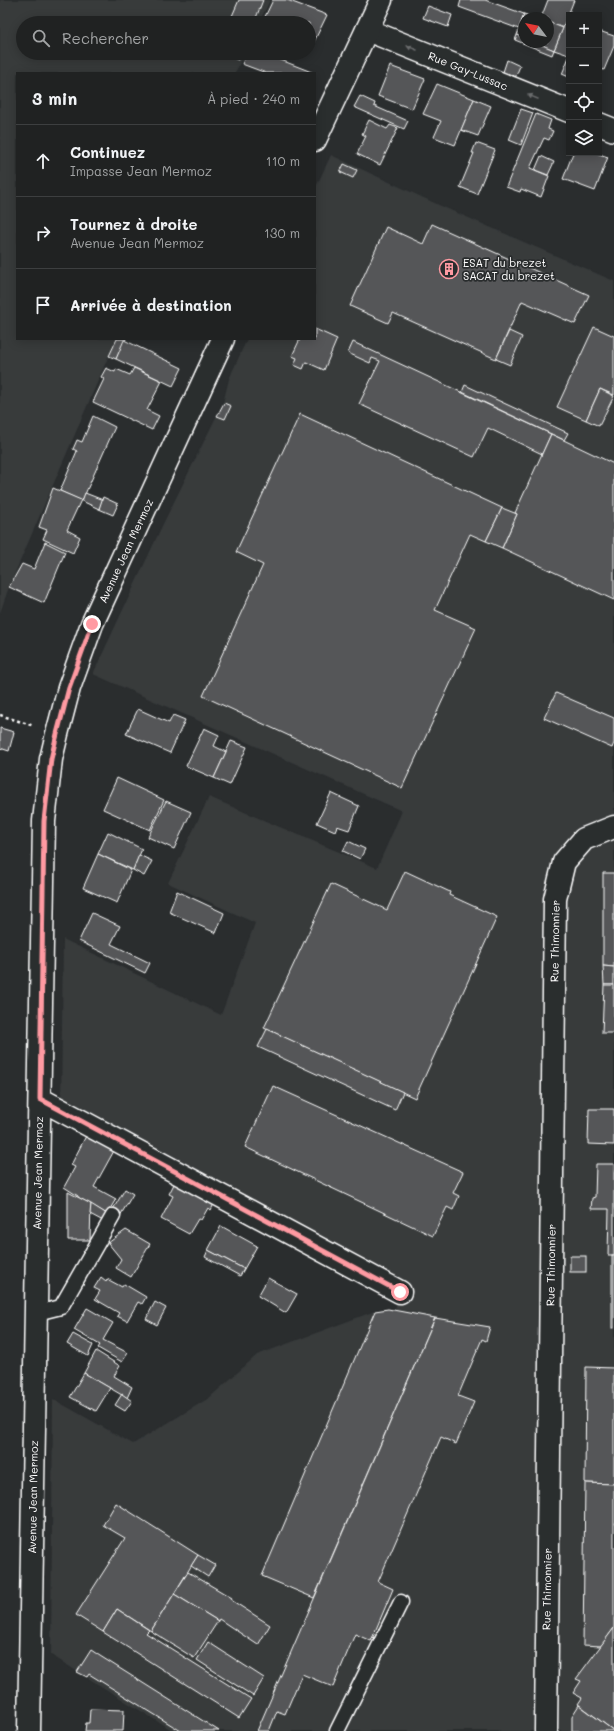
<!DOCTYPE html>
<html lang="fr">
<meta charset="utf-8">
<style>
body{margin:0;font-family:Mali,sans-serif;background:#2d2f2f;color:#f1f3f6}
.controls{position:absolute;right:12px;top:12px;display:grid;overflow:hidden;border-radius:0px;box-shadow:0 2px 10px #0003}
.controls button{width:36px;height:36px;display:grid;place-items:center;padding:0;border:0;border-bottom:1px solid #3d3f40;background:#202222;color:#f1f3f6;font:20px sans-serif}
.compass{position:absolute;left:518px;top:12px;width:36px;height:36px;border-radius:50%;background:#202222;box-shadow:0 2px 10px #0003;rotate:302deg}
.stop{position:absolute;width:12px;height:12px;margin:-9px;border:3px solid #ff9aa2;border-radius:50%;background:#fff}
.stop.end{background:#ff9aa2;border-color:#fff;box-shadow:0 1px 4px #0008}
.list{margin:0;padding:0;list-style:none}
h2{display:flex;justify-content:space-between;align-items:center;height:52px;margin:0;padding:0 16px;font-size:17px}
h2 small{font-size:13px;font-weight:400;color:#a2a4a5}
.list li{display:grid;grid-template-columns:26px 1fr auto;gap:12px;align-items:center;box-sizing:border-box;height:72px;padding:0 16px;border-top:1px solid #3d3f40}
.list b{display:block;font-size:15px;white-space:nowrap}
.list p{margin:0;font-size:13px;white-space:nowrap;color:#a2a4a5}
.list em{font-size:13px;font-style:normal;color:#a2a4a5}
.icon{flex:none;width:22px;height:22px;fill:none;stroke:currentColor;stroke-width:2;stroke-linecap:round;stroke-linejoin:round}
.map{position:relative;flex:none;width:614px;height:1731px;overflow:hidden}
.search{position:absolute;background:#202222;box-shadow:0 2px 10px #0003;left:16px;top:16px;width:300px;height:44px;display:flex;align-items:center;gap:10px;box-sizing:border-box;padding:0 14px;border-radius:22px;color:#a2a4a5;font-size:15px}
.panel{position:absolute;background:#202222;box-shadow:0 2px 10px #0003;left:16px;top:72px;width:300px;height:268px;border-radius:0px}
.map>svg:first-child{display:block}
</style>
<div class="map">
<svg width="614" height="1731" viewBox="0 0 614 1731">
<rect width="100%" height="100%" fill="#2a2d2e"/>
<filter id="ink" filterUnits="userSpaceOnUse"><feTurbulence type="fractalNoise" baseFrequency=".025" numOctaves="2"/><feDisplacementMap in="SourceGraphic" scale="8" xChannelSelector="R" yChannelSelector="G"/><feConvolveMatrix kernelMatrix="1 2 1 2 8 2 1 2 1" color-interpolation-filters="sRGB"/></filter>
<g filter="url(#ink)">
<g fill="#373a3b">
<polygon points="0,0 270,0 259,23 23,23 23,53 245,53 235,73 17,73 17,339 116,339 9,587 0,613"/>
<polygon points="331,155 441,206 614,281 614,1731 173,1731 51,1655 53,1399 133,1444 209,1398 257,1355 375,1311 395,1309 400,1293 61,1110 63,939 221,1015 255,923 168,883 209,797 377,868 402,811 93,674 162,526 223,403 229,379 247,339 315,339 315,189"/>
</g>
<g fill="#555758" stroke="#fff">
<polygon points="239,0 263,0 254,23 229,23"/>
<polygon points="273,0 287,0 327,15 309,52 309,23 262,23"/>
<polygon points="461,0 485,0 524,14 519,29 459,7"/>
<polygon points="548,0 574,0 563,28 548,22 548,18 541,18"/>
<polygon points="428,6 452,15 448,27 423,18"/>
<polygon points="524,14 535,18 524,18 524,38 517,35"/>
<polygon points="567,18 569,19 569,55 554,50"/>
<polygon points="548,22 563,28 554,50 535,42 548,42"/>
<polygon points="599,31 614,36 614,46 604,70 599,68"/>
<polygon points="517,35 524,38 524,42 535,42 554,50 552,55 515,40"/>
<polygon points="221,53 241,53 238,60"/>
<polygon points="247,53 263,53 314,73 266,73 242,64"/>
<polygon points="569,57 569,77 562,74"/>
<polygon points="507,60 520,66 513,83 501,78"/>
<polygon points="390,66 425,79 412,109 378,96"/>
<polygon points="437,84 474,99 455,145 434,137 441,121 423,114"/>
<polygon points="360,96 375,103 374,106 408,121 404,129 354,107"/>
<polygon points="474,99 491,106 478,136 461,130"/>
<polygon points="521,109 533,113 521,145 509,140"/>
<polygon points="536,114 551,120 548,129 553,131 549,140 544,138 530,168 549,176 541,197 521,189 520,192 506,187"/>
<polygon points="369,120 387,129 390,125 398,128 380,165 357,154 366,136 362,134"/>
<polygon points="476,143 495,150 477,194 460,187 474,153 472,153"/>
<polygon points="573,153 596,153 608,157 595,191 563,179"/>
<polygon points="541,156 554,162 548,175 535,170"/>
<polygon points="344,164 357,170 353,178 340,172"/>
<polygon points="432,224 589,295 575,324 522,301 496,359 393,313 388,323 350,306 386,227 423,244"/>
<polygon points="594,327 614,336 614,395 600,389 586,420 557,407"/>
<polygon points="315,329 337,339 324,370 306,362 303,369 294,365 297,358 292,356 300,339 315,339"/>
<polygon points="509,331 522,337 510,365 496,359"/>
<polygon points="117,339 126,339 116,359 109,356"/>
<polygon points="124,340 182,368 173,386 116,359"/>
<polygon points="353,342 551,434 542,454 488,428 474,457 359,404 380,361 372,358 370,363 348,353"/>
<polygon points="106,368 115,372 116,369 130,375 134,368 162,381 147,410 159,416 152,430 93,402 104,379 101,377"/>
<polygon points="465,385 568,433 564,440 462,392"/>
<polygon points="600,389 614,396 599,426 586,420"/>
<polygon points="224,403 231,406 225,419 217,416"/>
<polygon points="300,414 502,508 486,541 470,534 435,610 476,628 402,788 203,696 263,565 236,552"/>
<polygon points="93,416 115,427 82,501 60,491 77,451 73,449 77,440 82,442"/>
<polygon points="551,434 614,464 614,600 502,548 517,514 515,513"/>
<polygon points="53,488 81,500 67,530 80,537 73,553 43,539 47,530 39,527"/>
<polygon points="85,493 103,500 99,509 82,501"/>
<polygon points="103,497 118,504 113,515 99,509"/>
<polygon points="502,508 517,514 502,548 486,541"/>
<polygon points="45,542 65,552 44,603 9,587 22,564 34,569"/>
<polygon points="556,693 614,718 614,743 612,748 544,718"/>
<polygon points="138,709 169,723 173,715 185,720 170,753 126,734"/>
<polygon points="0,728 14,732 9,751 0,748"/>
<polygon points="204,728 219,735 214,746 226,752 214,778 186,766"/>
<polygon points="231,741 247,747 230,785 214,778"/>
<polygon points="117,778 164,800 150,830 103,809"/>
<polygon points="331,793 359,806 349,830 337,826 335,831 317,823"/>
<polygon points="166,801 191,812 174,849 148,837"/>
<polygon points="108,832 142,849 133,870 98,854"/>
<polygon points="348,841 365,849 360,859 343,851"/>
<polygon points="98,854 131,870 117,903 83,888"/>
<polygon points="139,855 152,861 144,876 133,870"/>
<polygon points="405,871 450,892 449,895 497,917 415,1098 264,1028 331,884 387,910"/>
<polygon points="603,873 614,873 614,967 603,966"/>
<polygon points="177,891 224,913 216,933 169,912"/>
<polygon points="92,913 120,926 111,944 150,963 145,973 79,941"/>
<polygon points="603,966 614,967 614,985 604,985"/>
<polygon points="604,985 614,985 614,1033 602,1033"/>
<polygon points="267,1029 403,1092 395,1110 258,1047"/>
<polygon points="273,1086 463,1172 453,1193 459,1196 453,1210 447,1207 433,1236 245,1147"/>
<polygon points="589,1109 614,1109 614,1145 588,1144"/>
<polygon points="87,1134 115,1149 94,1187 116,1199 107,1214 78,1197 78,1196 64,1187 75,1167 71,1165"/>
<polygon points="596,1164 614,1164 614,1255 608,1255 609,1209 591,1209 592,1198 595,1197"/>
<polygon points="174,1184 214,1204 211,1210 208,1208 201,1220 198,1219 189,1234 161,1219 173,1196 169,1194"/>
<polygon points="125,1189 133,1194 120,1216 112,1211"/>
<polygon points="68,1192 91,1204 90,1240 68,1240"/>
<polygon points="91,1204 107,1214 103,1221 90,1214"/>
<polygon points="221,1226 257,1246 244,1269 208,1250"/>
<polygon points="126,1230 150,1244 131,1277 116,1268 121,1259 108,1243"/>
<polygon points="208,1250 244,1269 240,1276 205,1257"/>
<rect x="612" y="1255" width="2" height="73"/>
<rect x="570" y="1256" width="16" height="16"/>
<polygon points="101,1277 106,1281 107,1279 122,1287 124,1284 146,1297 142,1304 138,1302 127,1321 117,1316 119,1313 95,1299 100,1291 94,1288"/>
<polygon points="268,1278 297,1294 286,1313 258,1296"/>
<polygon points="155,1302 166,1308 157,1325 146,1319"/>
<polygon points="87,1308 113,1323 103,1340 128,1353 122,1362 98,1348 100,1345 74,1330"/>
<polygon points="388,1309 435,1318 314,1598 262,1576 375,1311"/>
<polygon points="435,1318 490,1327 486,1341 482,1339 458,1396 474,1402 456,1444 441,1437 378,1582 393,1589 371,1641 355,1634 333,1687 302,1674 285,1714 277,1711 269,1731 257,1731"/>
<polygon points="73,1334 93,1345 88,1356 67,1344"/>
<polygon points="96,1351 120,1366 114,1376 132,1387 127,1398 84,1373"/>
<polygon points="586,1367 614,1368 614,1484 585,1483"/>
<polygon points="84,1373 110,1388 96,1411 70,1397"/>
<polygon points="122,1394 132,1401 125,1411 115,1405"/>
<polygon points="585,1483 614,1484 614,1628 601,1646 583,1645"/>
<polygon points="116,1503 198,1555 151,1631 117,1609 103,1632 76,1615 125,1538 103,1525"/>
<polygon points="198,1555 215,1565 208,1577 191,1566"/>
<polygon points="188,1572 232,1598 231,1600 270,1625 258,1645 219,1619 218,1621 174,1594"/>
<polygon points="174,1594 218,1621 194,1658 151,1631"/>
<polygon points="117,1609 149,1630 146,1633 251,1699 239,1718 103,1632"/>
<polygon points="614,1628 614,1731 578,1704 582,1698 573,1693 581,1681 576,1679"/>
<polygon points="208,1642 264,1678 253,1696 197,1660"/>
<polygon points="91,1650 100,1656 219,1731 181,1731 89,1674 87,1677 77,1672"/>
<polygon points="579,1705 614,1731 572,1731 572,1716"/>
<polygon points="90,1709 124,1710 123,1731 85,1731 86,1723 89,1723"/>
</g>
<g fill="none" stroke-linecap="round" stroke-linejoin="round">
<g stroke="#fff" stroke-width="17">
<g id="service">
<polyline points="37,1313 61,1307 113,1216"/>
<polyline points="337,1731 401,1602"/>
</g>
</g>
<g stroke="#fff" stroke-width="25">
<g id="minor">
<polyline points="367,30 569,111"/>
<polyline points="599,124 614,130"/>
<polyline points="40,1099 400,1292"/>
<polyline points="546,1731 555,899 564,862 584,839 614,827"/>
</g>
</g>
<g stroke="#fff" stroke-width="25">
<g id="secondary">
<polyline points="315,140 381,0"/>
<polyline points="29,1731 44,821 51,759 57,734 69,688 92,624 223,339"/>
</g>
</g>
<polyline stroke="#fff" stroke-width="2.5" stroke-dasharray="3 3" stroke-linecap="butt" points="0,715 34,726"/>
<use href="#service" stroke="#2a2d2e" stroke-width="14"/>
<use href="#minor" stroke="#2a2d2e" stroke-width="22"/>
<use href="#secondary" stroke="#2a2d2e" stroke-width="22"/>
</g>
<defs><path id="oneway-solid" d="M-6-.8H1V-3.2L6.5 0L1 3.2V.8H-6Z"/></defs>
<g fill="#6a6c6d">
<use href="#oneway-solid" transform="translate(412 48) rotate(-158)"/>
<use href="#oneway-solid" transform="translate(533 97) rotate(-158)"/>
</g>
</g>
<g fill="none" stroke-linecap="round" stroke-linejoin="round" filter="url(#ink)">
<polyline stroke="#ff9aa2" stroke-width="5" points="92,624 69,688 57,734 51,759 44,821 40,1099 400,1292"/>
</g>
<defs>
<g id="building-ring" transform="scale(1)"><circle r="9.5" fill="#2a2d2e" stroke="#ff9aa2" stroke-width="1.5"/><path d="M-4-6H4V6H1V3H-1V6H-4ZM-2.5-4.3h1.7v1.8h-1.7ZM.8-4.3h1.7v1.8H.8ZM-2.5-1h1.7V.8h-1.7ZM.8-1h1.7V.8H.8Z" fill="#ff9aa2"/></g>
</defs>
<g fill-rule="evenodd">
<use href="#building-ring" x="449" y="269"/>
</g>
<g text-anchor="middle" stroke-width="3.5" stroke-linejoin="round" paint-order="stroke">
<g font-size="11" fill="#fff" stroke="#2a2d2e">
<text transform="translate(468 71) rotate(22)" y="4">Rue Gay-Lussac</text>
<text transform="translate(126 551) rotate(-65)" y="4">Avenue Jean Mermoz</text>
<text transform="translate(555 941) rotate(-89)" y="4">Rue Thimonnier</text>
<text transform="translate(38 1173) rotate(-89)" y="4">Avenue Jean Mermoz</text>
<text transform="translate(551 1265) rotate(-89)" y="4">Rue Thimonnier</text>
<text transform="translate(33 1497) rotate(-89)" y="4">Avenue Jean Mermoz</text>
<text transform="translate(547 1589) rotate(-89)" y="4">Rue Thimonnier</text>
</g>
<g font-size="11" fill="#fff" stroke="#2a2d2e" text-anchor="start">
<text x="463" y="267">ESAT du brezet<tspan x="463" dy="13">SACAT du brezet</tspan></text>
</g>
</g>
</svg>
<div class="controls">
<button>+</button>
<button>−</button>
<button><svg class="icon" aria-label="locate" viewBox="0 0 24 24"><circle cx="12" cy="12" r="6"/><path d="M12 2v4M12 18v4M2 12h4M18 12h4"/></svg></button>
<button><svg class="icon" aria-label="layers" viewBox="0 0 24 24"><path d="M12 4l9 5-9 5-9-5zM3 14l9 5 9-5"/></svg></button>
</div>
<svg class="compass" viewBox="-18 -18 36 36"><path d="M0-13l5 13h-10z" fill="#e53935"/><path d="M0 13l5-13h-10z" fill="#a2a4a5"/></svg>
<div class="stop" style="left:400px;top:1292px"></div>
<div class="stop end" style="left:92px;top:624px"></div>
<div class="search"><svg class="icon" aria-label="search" viewBox="0 0 24 24"><circle cx="10" cy="10" r="6"/><path d="M15 15l6 6"/></svg>Rechercher</div>
<section class="panel">
<h2>3 min<small>À pied · 240 m</small></h2>
<ul class="list">
<li><svg class="icon" aria-label="ahead" viewBox="0 0 24 24"><path d="M12 20V5M6 11l6-6 6 6"/></svg><div><b>Continuez</b><p>Impasse Jean Mermoz</p></div><em>110 m</em></li>
<li><svg class="icon" aria-label="right" viewBox="0 0 24 24"><path d="M7 20v-9h11M14 6l5 5-5 5"/></svg><div><b>Tournez à droite</b><p>Avenue Jean Mermoz</p></div><em>130 m</em></li>
<li><svg class="icon" aria-label="arrive" viewBox="0 0 24 24"><path d="M6 21V4h12l-3 4 3 4H6"/></svg><div><b>Arrivée à destination</b></div></li>
</ul>
</section>
</div>
